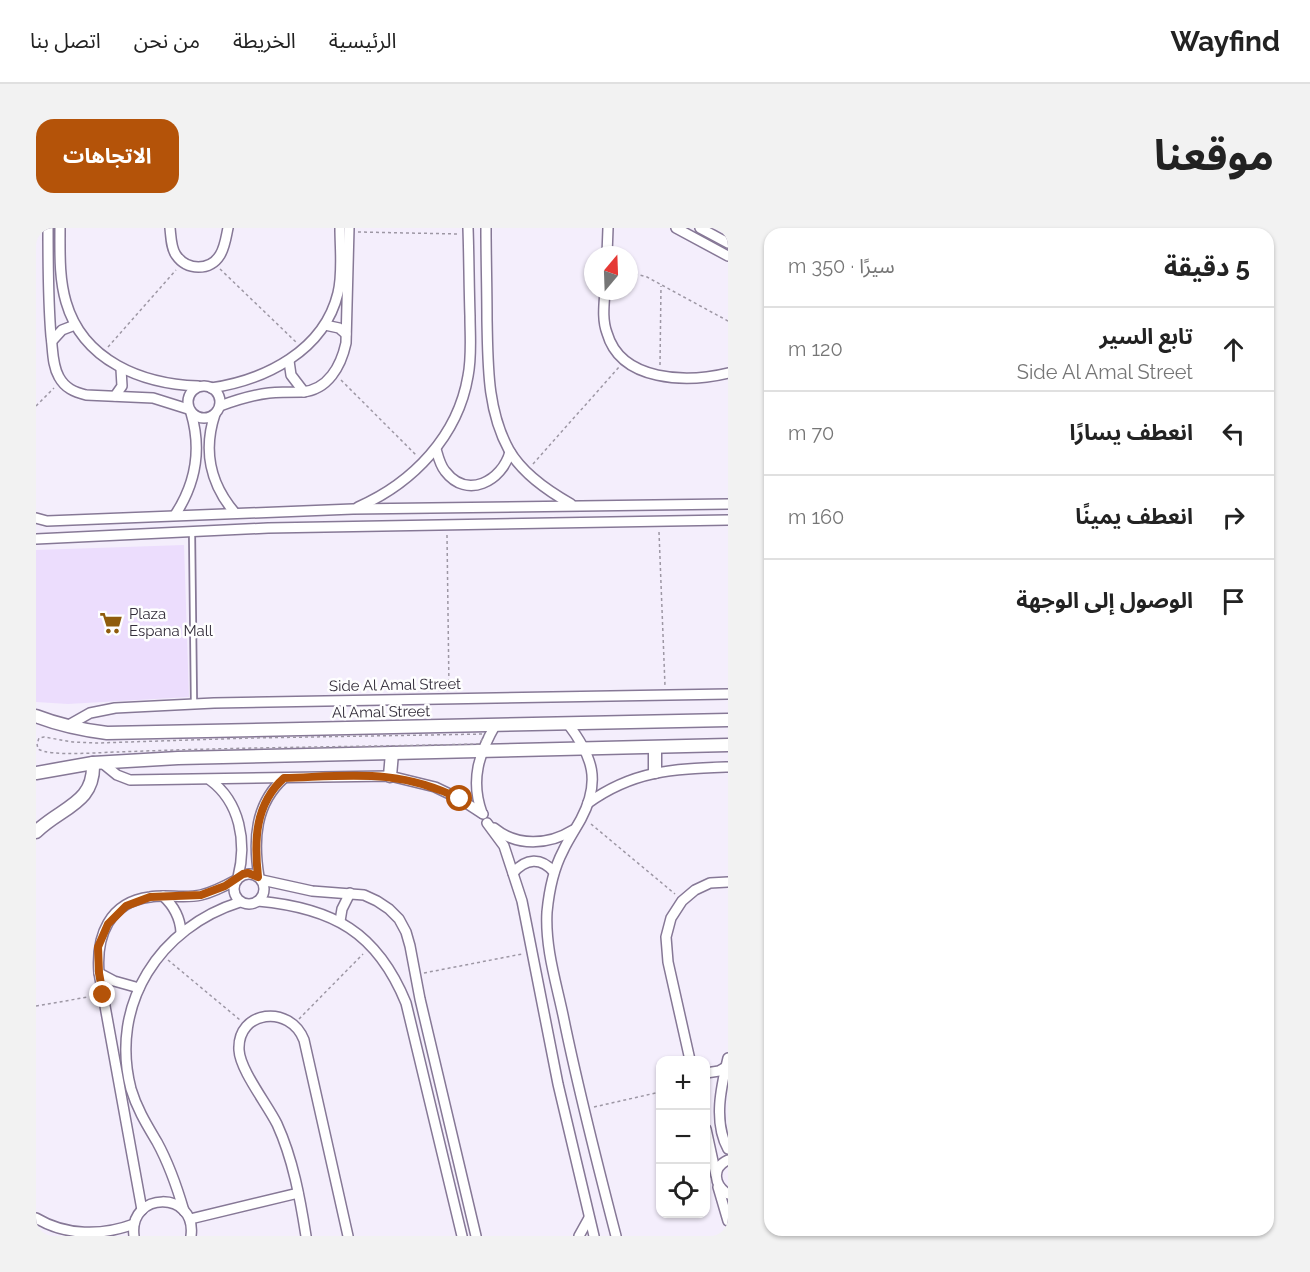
<!DOCTYPE html>
<html lang="ar">
<meta charset="utf-8">
<style>
body{margin:0;font-family:Raleway,"Noto Sans Arabic",sans-serif;background:#f2f2f2;color:#222;direction:rtl}
.controls{position:absolute;right:18px;bottom:18px;display:grid;overflow:hidden;border-radius:12px;box-shadow:0 2px 4px #0004}
.controls button{width:54px;height:54px;display:grid;place-items:center;padding:0;border:0;border-bottom:2px solid #e0e0e0;background:#fff;color:#222;font:30px sans-serif}
.compass{position:absolute;left:548px;top:18px;width:54px;height:54px;border-radius:50%;background:#fff;box-shadow:0 2px 4px #0004;rotate:19deg}
.stop{position:absolute;width:18px;height:18px;margin:-14px;border:4px solid #b45309;border-radius:50%;background:#fff}
.stop.end{background:#b45309;border-color:#fff;box-shadow:0 2px 6px #0008}
.list{margin:0;padding:0;list-style:none}
h2{display:flex;justify-content:space-between;align-items:center;height:78px;margin:0;padding:0 24px;font-size:26px}
h2 small{font-size:20px;font-weight:400;color:#767676}
.list li{display:grid;grid-template-columns:39px 1fr auto;gap:18px;align-items:center;box-sizing:border-box;height:84px;padding:0 24px;border-top:2px solid #e0e0e0}
.list b{display:block;font-size:22px;white-space:nowrap}
.list p{margin:0;font-size:20px;white-space:nowrap;color:#767676}
.list em{font-size:20px;font-style:normal;color:#767676}
.icon{flex:none;width:33px;height:33px;fill:none;stroke:currentColor;stroke-width:2;stroke-linecap:round;stroke-linejoin:round}
.map{position:relative;flex:none;width:692px;height:1008px;overflow:hidden;direction:ltr;border-radius:18px}
header{display:flex;align-items:center;gap:36px;box-sizing:border-box;height:84px;padding:0 30px;background:#fff;border-bottom:2px solid #e0e0e0}
header strong{font-size:28px}
nav{display:flex;gap:33px;margin-inline-start:auto;font-size:21px}
.intro{display:flex;align-items:center;justify-content:space-between;box-sizing:border-box;height:144px;padding:0 36px}
h1{margin:0;font-size:42px}
.button{padding:15px 27px;border-radius:18px;background:#b45309;color:#fff;font-size:21px;font-weight:700}
main{display:flex;gap:36px;padding:0 36px}
aside{flex:1;background:#fff;border-radius:18px;box-shadow:0 2px 4px #0004}
.map>svg:first-child{display:block}
</style>
<header>
<strong>Wayfind</strong>
<nav><a>الرئيسية</a><a>الخريطة</a><a>من نحن</a><a>اتصل بنا</a></nav>
</header>
<div class="intro"><h1>موقعنا</h1><a class="button">الاتجاهات</a></div>
<main>
<aside>
<h2>5 دقيقة<small>سيرًا · 350 m</small></h2>
<ul class="list">
<li><svg class="icon" aria-label="ahead" viewBox="0 0 24 24"><path d="M12 20V5M6 11l6-6 6 6"/></svg><div><b>تابع السير</b><p>Side Al Amal Street</p></div><em>120 m</em></li>
<li><svg class="icon" aria-label="left" viewBox="0 0 24 24"><path d="M17 20v-9H6M10 6l-5 5 5 5"/></svg><div><b>انعطف يسارًا</b></div><em>70 m</em></li>
<li><svg class="icon" aria-label="right" viewBox="0 0 24 24"><path d="M7 20v-9h11M14 6l5 5-5 5"/></svg><div><b>انعطف يمينًا</b></div><em>160 m</em></li>
<li><svg class="icon" aria-label="arrive" viewBox="0 0 24 24"><path d="M6 21V4h12l-3 4 3 4H6"/></svg><div><b>الوصول إلى الوجهة</b></div></li>
</ul>
</aside>
<div class="map">
<svg width="692" height="1008" viewBox="0 0 692 1008">
<rect width="100%" height="100%" fill="#f4eefc"/>
<polygon fill="#ecddfd" points="148,317 153,469 32,476 0,474 0,322"/>
<g fill="none" stroke-linecap="round" stroke-linejoin="round">
<g stroke="#867896" stroke-width="8">
<polyline id="service" points="156,304 158,475"/>
</g>
<g stroke="#867896" stroke-width="12">
<g id="minor">
<path d="M12,0c0,36 0,72 3,108 2,14 1,29 8,41 6,11 15,15 27,18l67,3 35,11"/>
<path d="M24,0c0,25 -1,50 6,74 17,59 76,82 132,84"/>
<path d="M134,0c1,9 1,20 6,27 11,16 34,16 44,0 5,-8 6,-18 8,-27"/>
<path d="M450,0c0,31 1,61 1,92 1,45 0,90 22,130 13,23 39,41 62,54"/>
<polyline points="640,0 692,28"/>
<polyline points="664,0 692,15"/>
<polyline points="571,27 572,0"/>
<path d="M569,63c-1,14 -3,29 2,42 14,49 80,50 121,40"/>
<polyline points="289,97 303,100 310,106"/>
<polyline points="16,113 26,102 39,97"/>
<polyline points="253,133 255,147 268,164"/>
<circle cx="168" cy="174" r="16"/>
<path d="M175,160c54,-8 113,-37 127,-95 5,-20 2,-44 2,-65"/>
<polyline points="79,168 86,158 85,141"/>
<path d="M184,178c16,-6 32,-11 49,-13 11,-1 22,-1 33,-1 26,-2 39,-26 44,-49l3,-115"/>
<path d="M179,186c-12,36 -5,70 20,99"/>
<path d="M400,221c2,7 4,16 9,22 22,29 57,10 65,-19"/>
<path d="M322,279c55,-24 100,-71 110,-131 4,-20 2,-40 2,-60 -1,-30 -1,-59 -2,-88"/>
<path d="M139,287c21,-32 27,-65 16,-102"/>
<polyline points="0,290 11,293 317,281 692,276"/>
<polyline points="0,311 232,300 692,292"/>
<path d="M532,496c25,33 33,57 13,95 -6,11 -13,21 -18,32 -10,19 -14,40 -16,61 -2,35 9,70 16,103 15,74 34,148 53,221"/>
<polyline points="31,498 54,485 79,480 178,475 692,466"/>
<polyline points="65,534 81,547 94,552 354,548 399,559 424,571 447,586"/>
<path d="M174,552c30,22 37,62 28,97"/>
<path d="M552,575c46,-33 85,-34 140,-36"/>
<path d="M446,585c-12,-33 -3,-60 14,-89"/>
<polyline points="451,595 468,618 486,673 522,856 558,1008"/>
<path d="M458,600c23,19 55,17 79,2"/>
<path d="M477,645c13,-15 28,-16 41,-1"/>
<circle cx="213" cy="661" r="15"/>
<path d="M223,649c-6,-37 -4,-73 25,-99"/>
<polyline points="226,652 276,663 328,667 341,673 353,681 363,691 370,704 374,718 384,771 440,1008"/>
<path d="M127,668c11,10 17,21 18,36"/>
<path d="M222,673c75,7 119,31 148,102l56,233"/>
<polyline points="304,693 306,681 314,665"/>
<polyline points="63,745 78,753 103,760"/>
<path d="M692,830c-7,29 -15,64 0,91"/>
<polyline points="654,832 632,734 630,709 635,690 646,673 659,662 674,655 692,654"/>
<polyline points="670,845 683,843 690,839"/>
<polyline points="670,901 680,947"/>
<path d="M692,932c-17,8 -14,25 0,34"/>
<polyline points="682,959 692,993"/>
<path d="M106,982l-43,-237c-3,-37 10,-71 51,-76 17,-3 34,2 51,-2 13,-3 24,-9 35,-15"/>
<path d="M148,983c-7,-24 -15,-47 -27,-69 -10,-17 -20,-33 -26,-53 -22,-85 29,-162 109,-187"/>
<path d="M0,990c30,18 66,18 98,6"/>
<polyline points="154,991 262,965"/>
<path d="M98,1008c-6,-45 63,-46 57,0"/>
<path d="M270,1008c-6,-38 -13,-77 -29,-112 -10,-20 -37,-54 -38,-74 -2,-40 51,-46 65,-10l44,196"/>
<polyline points="543,1008 553,990"/>
</g>
</g>
<g stroke="#867896" stroke-width="15">
<g id="secondary">
<path d="M0,488c23,9 47,14 71,17l621,-13"/>
<polyline points="619,520 619,544"/>
<polyline points="0,545 57,535 142,530 692,517"/>
<polyline points="354,548 356,525"/>
<path d="M0,604c25,-25 59,-28 57,-69"/>
</g>
</g>
<g stroke="#9d97a4" stroke-width="1.5" stroke-dasharray="3 3" stroke-linecap="butt">
<polyline points="322,4 423,6"/>
<polyline points="184,41 261,115"/>
<polyline points="593,44 611,49 692,93"/>
<polyline points="72,119 140,42"/>
<polyline points="624,137 625,58"/>
<polyline points="305,152 381,228"/>
<polyline points="0,178 18,160"/>
<polyline points="497,236 583,139"/>
<polyline points="623,304 629,458"/>
<polyline points="411,307 413,461"/>
<path d="M450,506l-7,10c-120,3 -240,3 -360,8 -17,0 -68,5 -81,-3l-1,-5 2,-6 5,-1 29,5 25,1 153,-5z"/>
<polyline points="555,596 639,666"/>
<polyline points="132,732 204,792"/>
<polyline points="388,745 486,726"/>
<polyline points="0,778 58,768"/>
<polyline points="263,791 327,726"/>
<polyline points="558,879 624,864"/>
</g>
<use href="#service" stroke="#fff" stroke-width="4.5"/>
<use href="#minor" stroke="#fff" stroke-width="9"/>
<use href="#secondary" stroke="#fff" stroke-width="12"/>
</g>
<g fill="none" stroke-linecap="round" stroke-linejoin="round">
<path stroke="#b45309" stroke-width="8" d="M67,767l-4,-22 -1,-26 10,-23 18,-18 24,-9 51,-2 24,-9 18,-12 5,-1 10,4c-4,-37 -3,-73 26,-99 66,-2 115,-10 176,21"/>
</g>
<defs>
<g id="supermarket-bare" transform="scale(1.8)"><path d="M-6-5.5h2.5l.6 2H6L4.5 2H-2.5L-4.4-4H-6ZM-1.5 3.2a1.3 1.3 0 1 0 .1 0ZM3 3.2a1.3 1.3 0 1 0 .1 0Z" fill="#8f5c0c" stroke="#fefefe" stroke-width="2.5" paint-order="stroke"/></g>
</defs>
<g fill-rule="evenodd">
<use href="#supermarket-bare" x="75" y="395"/>
</g>
<g text-anchor="middle" stroke-width="5" stroke-linejoin="round" paint-order="stroke">
<g font-size="15" fill="#342e3b" stroke="#fefefe" text-anchor="start">
<text x="93" y="391">Plaza<tspan x="93" dy="17">Espana Mall</tspan></text>
</g>
<g font-size="15" fill="#342e3b" stroke="#fefefe">
<text transform="translate(359 457) rotate(-1)" y="5">Side Al Amal Street</text>
<text transform="translate(345 484) rotate(-1)" y="5">Al Amal Street</text>
</g>
</g>
</svg>
<div class="controls">
<button>+</button>
<button>−</button>
<button><svg class="icon" aria-label="locate" viewBox="0 0 24 24"><circle cx="12" cy="12" r="6"/><path d="M12 2v4M12 18v4M2 12h4M18 12h4"/></svg></button>
</div>
<svg class="compass" viewBox="-18 -18 36 36"><path d="M0-13l5 13h-10z" fill="#e53935"/><path d="M0 13l5-13h-10z" fill="#767676"/></svg>
<div class="stop" style="left:424px;top:571px"></div>
<div class="stop end" style="left:67px;top:767px"></div>
</div>
</main>
